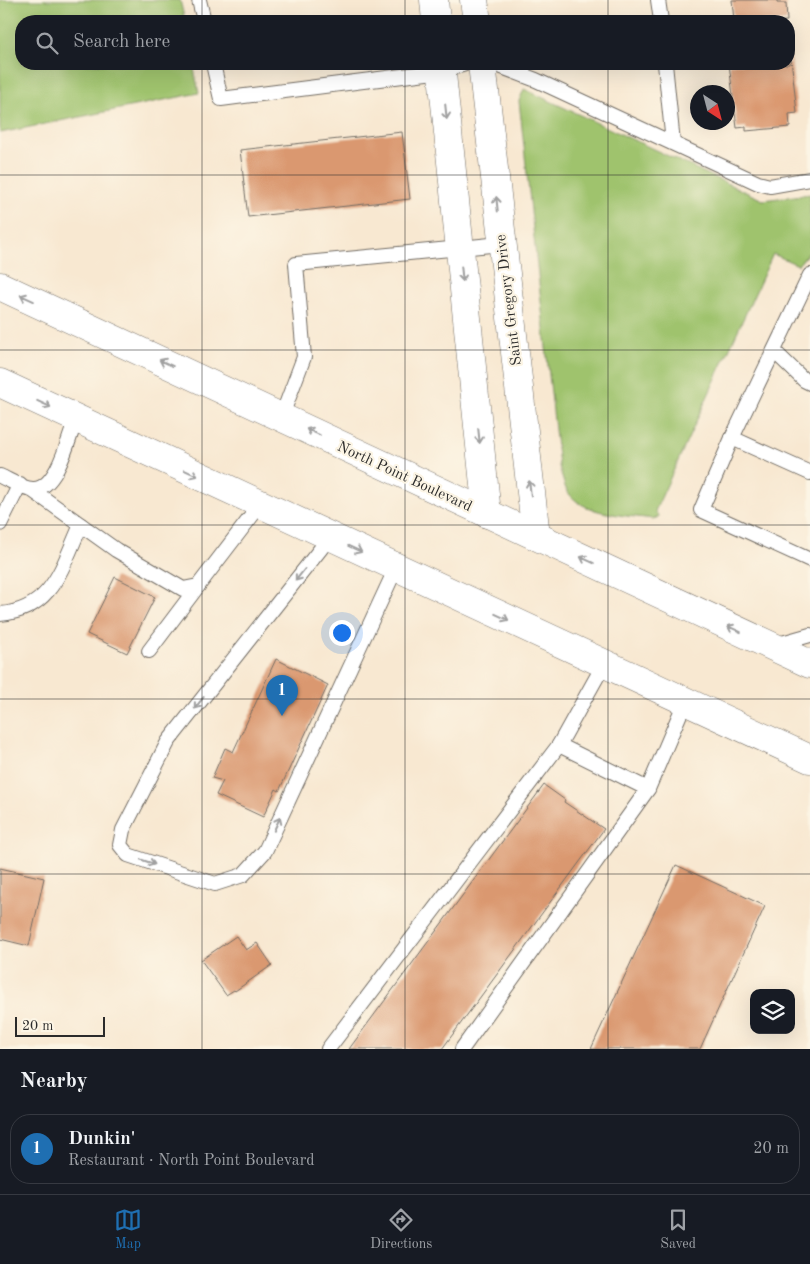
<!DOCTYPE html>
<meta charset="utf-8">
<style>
body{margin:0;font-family:"Old Standard TT",serif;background:#242831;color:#f1f3f6}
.controls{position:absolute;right:15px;bottom:15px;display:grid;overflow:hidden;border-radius:10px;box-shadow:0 5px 20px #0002}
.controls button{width:45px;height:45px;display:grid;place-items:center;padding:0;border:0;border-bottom:1px solid #363941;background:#171b24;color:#f1f3f6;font:25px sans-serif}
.compass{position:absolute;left:690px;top:85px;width:45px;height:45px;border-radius:50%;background:#171b24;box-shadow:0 5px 20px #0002;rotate:144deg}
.scale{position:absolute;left:15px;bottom:12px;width:90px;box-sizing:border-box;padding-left:5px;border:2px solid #2b2b2b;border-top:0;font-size:14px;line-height:18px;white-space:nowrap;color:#2b2b2b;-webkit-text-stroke:4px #fcf5e5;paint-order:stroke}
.you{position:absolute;left:341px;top:632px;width:18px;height:18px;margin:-12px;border:4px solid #fff;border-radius:50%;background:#1a73e8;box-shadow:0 0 0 8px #1a73e833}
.badge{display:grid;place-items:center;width:32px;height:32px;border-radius:50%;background:#1f6fb2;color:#fff;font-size:16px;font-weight:700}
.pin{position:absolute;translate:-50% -41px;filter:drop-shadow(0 1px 2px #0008)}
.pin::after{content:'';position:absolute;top:26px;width:18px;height:15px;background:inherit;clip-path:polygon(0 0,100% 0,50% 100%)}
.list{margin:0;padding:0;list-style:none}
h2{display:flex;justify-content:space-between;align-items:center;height:65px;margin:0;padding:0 20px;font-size:21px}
h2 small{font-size:16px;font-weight:400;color:#9ea1a6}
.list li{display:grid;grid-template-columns:32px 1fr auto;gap:15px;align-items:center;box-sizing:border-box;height:70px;margin:0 10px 10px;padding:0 10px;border:1px solid #363941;border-radius:20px}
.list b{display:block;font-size:19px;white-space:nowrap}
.list p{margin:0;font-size:16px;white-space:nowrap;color:#9ea1a6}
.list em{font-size:16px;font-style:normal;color:#9ea1a6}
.icon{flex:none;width:28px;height:28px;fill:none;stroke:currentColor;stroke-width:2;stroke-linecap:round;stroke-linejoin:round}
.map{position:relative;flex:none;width:810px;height:1049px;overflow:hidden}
.search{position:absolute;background:#171b24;box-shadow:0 5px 20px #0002;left:15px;right:15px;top:15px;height:55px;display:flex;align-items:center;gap:12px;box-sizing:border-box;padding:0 18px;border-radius:20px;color:#9ea1a6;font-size:19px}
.sheet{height:145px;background:#171b24}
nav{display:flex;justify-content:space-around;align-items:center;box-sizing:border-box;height:70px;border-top:1px solid #363941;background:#171b24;font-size:14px;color:#9ea1a6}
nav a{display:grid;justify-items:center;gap:2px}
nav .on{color:#1f6fb2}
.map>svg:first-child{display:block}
</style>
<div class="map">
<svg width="810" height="1049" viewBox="0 0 810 1049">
<rect width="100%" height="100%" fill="#fcf5e5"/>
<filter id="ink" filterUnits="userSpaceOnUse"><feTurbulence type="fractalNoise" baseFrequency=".02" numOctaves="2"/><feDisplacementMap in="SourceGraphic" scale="10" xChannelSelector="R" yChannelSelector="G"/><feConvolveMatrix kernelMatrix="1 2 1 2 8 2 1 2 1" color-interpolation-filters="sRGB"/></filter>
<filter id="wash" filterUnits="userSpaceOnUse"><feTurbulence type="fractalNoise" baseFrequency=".0096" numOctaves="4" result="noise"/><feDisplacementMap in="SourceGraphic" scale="20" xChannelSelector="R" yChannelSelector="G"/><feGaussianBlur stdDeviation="1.12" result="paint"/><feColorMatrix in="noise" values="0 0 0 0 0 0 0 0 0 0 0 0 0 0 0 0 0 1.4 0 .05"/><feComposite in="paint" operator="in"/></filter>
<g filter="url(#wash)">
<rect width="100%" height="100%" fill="#f8e8d1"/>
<g fill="#9fc36d" stroke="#65774c">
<polygon points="0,0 180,0 185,21 21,21 21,64 193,64 199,93 0,133"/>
<path d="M524,89l239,111 47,-6v57l-12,14 -25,-11 -118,257 4,6 -6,2c-26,-4 -73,-3 -87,-30 -3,-7 -5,-16 -7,-23l-40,-365z"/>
</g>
<g id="blocks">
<g fill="#da986f">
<polygon points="732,0 777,0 777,3 786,3 787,21 734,21"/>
<polygon points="789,40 797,113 789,114 790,127 746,131 746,127 737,128 729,64 789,64"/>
<polygon points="402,132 410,199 248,217 240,150"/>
<polygon points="115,577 155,597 127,653 87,634"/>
<polygon points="276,659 328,685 279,791 276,789 263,817 216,795 223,781 212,778 225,748 233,752"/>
<polygon points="544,785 565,800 564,802 604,829 442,1049 349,1049"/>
<polygon points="676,865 765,906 700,1049 591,1049"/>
<polygon points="0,868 44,878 29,946 0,939"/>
<polygon points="236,936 246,950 257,943 272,965 235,991 234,990 226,995 201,960"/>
</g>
</g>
</g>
<g filter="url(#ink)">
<use href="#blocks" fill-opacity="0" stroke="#736d65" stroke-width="1"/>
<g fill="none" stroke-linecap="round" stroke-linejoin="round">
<g stroke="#736d65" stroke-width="16">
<g id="service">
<polyline points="199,0 204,21"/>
<polyline points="658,0 661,21"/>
<polyline points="213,64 221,99 442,71 465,64"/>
<polyline points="494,64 536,80 758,183 770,186 810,179"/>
<polyline points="665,64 673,143"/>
<polyline points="810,275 732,438 701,510 810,560"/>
<polyline points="774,351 804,380 810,383"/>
<polyline points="281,418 304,357 296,264 501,244"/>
<polyline points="732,438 810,473"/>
<path d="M0,476c9,4 23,13 33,13 24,1 36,-52 43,-70"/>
<polyline points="32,490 116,550 183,589 198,586 260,505"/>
<polyline points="0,524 20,484"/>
<polyline points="330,537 168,742 123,830 120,845 128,855 215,884 243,875 265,851 396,568"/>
<path d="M0,614c53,-4 62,-48 81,-89"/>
<polyline points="775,645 810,635"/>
<polyline points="149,651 198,586"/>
<polyline points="559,745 648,789"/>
<polyline points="328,1049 559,745 604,664"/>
<polyline points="462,1049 648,789 685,702"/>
</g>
</g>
<g stroke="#736d65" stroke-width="29">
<g id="minor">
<polyline points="434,0 436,21"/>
<polyline points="474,0 477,21"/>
<polyline points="441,64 487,514"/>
<polyline points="482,64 536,536"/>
</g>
</g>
<g stroke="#736d65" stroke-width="29">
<g id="secondary">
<polyline points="0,286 810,664"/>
<polyline points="0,383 810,759"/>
</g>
</g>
<use href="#service" stroke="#fff" stroke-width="14"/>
<use href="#minor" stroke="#fff" stroke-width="28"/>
<use href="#secondary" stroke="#fff" stroke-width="28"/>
</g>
<defs><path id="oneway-shaft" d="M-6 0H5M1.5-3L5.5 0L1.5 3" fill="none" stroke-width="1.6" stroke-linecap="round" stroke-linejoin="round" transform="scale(1.25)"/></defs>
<g stroke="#a0a0a0">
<use href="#oneway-shaft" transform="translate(446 112) rotate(84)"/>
<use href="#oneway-shaft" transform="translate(497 204) rotate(-96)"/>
<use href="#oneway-shaft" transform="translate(462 274) rotate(84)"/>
<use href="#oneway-shaft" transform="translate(27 298) rotate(-156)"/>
<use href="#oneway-shaft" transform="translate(166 363) rotate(-155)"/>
<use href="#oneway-shaft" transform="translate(44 404) rotate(25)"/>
<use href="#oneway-shaft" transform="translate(313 432) rotate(-155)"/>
<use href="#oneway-shaft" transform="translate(479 436) rotate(84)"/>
<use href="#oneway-shaft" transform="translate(191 473) rotate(25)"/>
<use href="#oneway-shaft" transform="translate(530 488) rotate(-97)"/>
<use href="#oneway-shaft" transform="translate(355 549) rotate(25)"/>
<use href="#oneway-shaft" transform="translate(587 560) rotate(-155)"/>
<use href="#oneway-shaft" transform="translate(300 575) rotate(128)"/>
<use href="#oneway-shaft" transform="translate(502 617) rotate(25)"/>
<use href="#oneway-shaft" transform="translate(734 629) rotate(-155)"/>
<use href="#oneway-shaft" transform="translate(199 703) rotate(128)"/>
<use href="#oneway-shaft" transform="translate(277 824) rotate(-65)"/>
<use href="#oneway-shaft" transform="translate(148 862) rotate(19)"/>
</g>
</g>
<path fill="none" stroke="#2b2b2b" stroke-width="1" stroke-opacity="0.55" d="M202,0v21M405,0v21M608,0v21M202,64v985M405,64v985M608,64v985M0,175h810M0,350h810M0,525h810M0,699h810M0,874h810"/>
<g text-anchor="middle" stroke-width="4.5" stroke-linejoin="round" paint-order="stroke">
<g font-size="15" fill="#2b2b2b" stroke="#fcf5e5">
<text transform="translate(508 300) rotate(-97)" y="5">Saint Gregory Drive</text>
<text transform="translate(405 476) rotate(25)" y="5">North Point Boulevard</text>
</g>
</g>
</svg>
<div class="controls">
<button><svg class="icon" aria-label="layers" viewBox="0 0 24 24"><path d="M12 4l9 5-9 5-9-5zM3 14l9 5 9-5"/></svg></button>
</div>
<svg class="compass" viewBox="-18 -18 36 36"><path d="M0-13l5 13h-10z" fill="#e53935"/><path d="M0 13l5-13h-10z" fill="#9ea1a6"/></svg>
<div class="scale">20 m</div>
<div class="you"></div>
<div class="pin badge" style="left:282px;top:716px">1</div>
<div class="search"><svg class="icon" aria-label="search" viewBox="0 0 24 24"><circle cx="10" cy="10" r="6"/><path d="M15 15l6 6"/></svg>Search here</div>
</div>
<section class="sheet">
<h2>Nearby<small></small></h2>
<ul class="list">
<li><span class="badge">1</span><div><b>Dunkin'</b><p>Restaurant · North Point Boulevard</p></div><em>20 m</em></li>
</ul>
</section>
<nav>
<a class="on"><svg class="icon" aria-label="map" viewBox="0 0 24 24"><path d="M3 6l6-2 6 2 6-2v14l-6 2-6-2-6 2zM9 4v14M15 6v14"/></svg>Map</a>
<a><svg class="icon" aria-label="directions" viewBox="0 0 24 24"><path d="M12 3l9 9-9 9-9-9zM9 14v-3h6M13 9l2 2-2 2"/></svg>Directions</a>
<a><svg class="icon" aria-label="saved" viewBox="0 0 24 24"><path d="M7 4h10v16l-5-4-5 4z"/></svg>Saved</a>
</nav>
